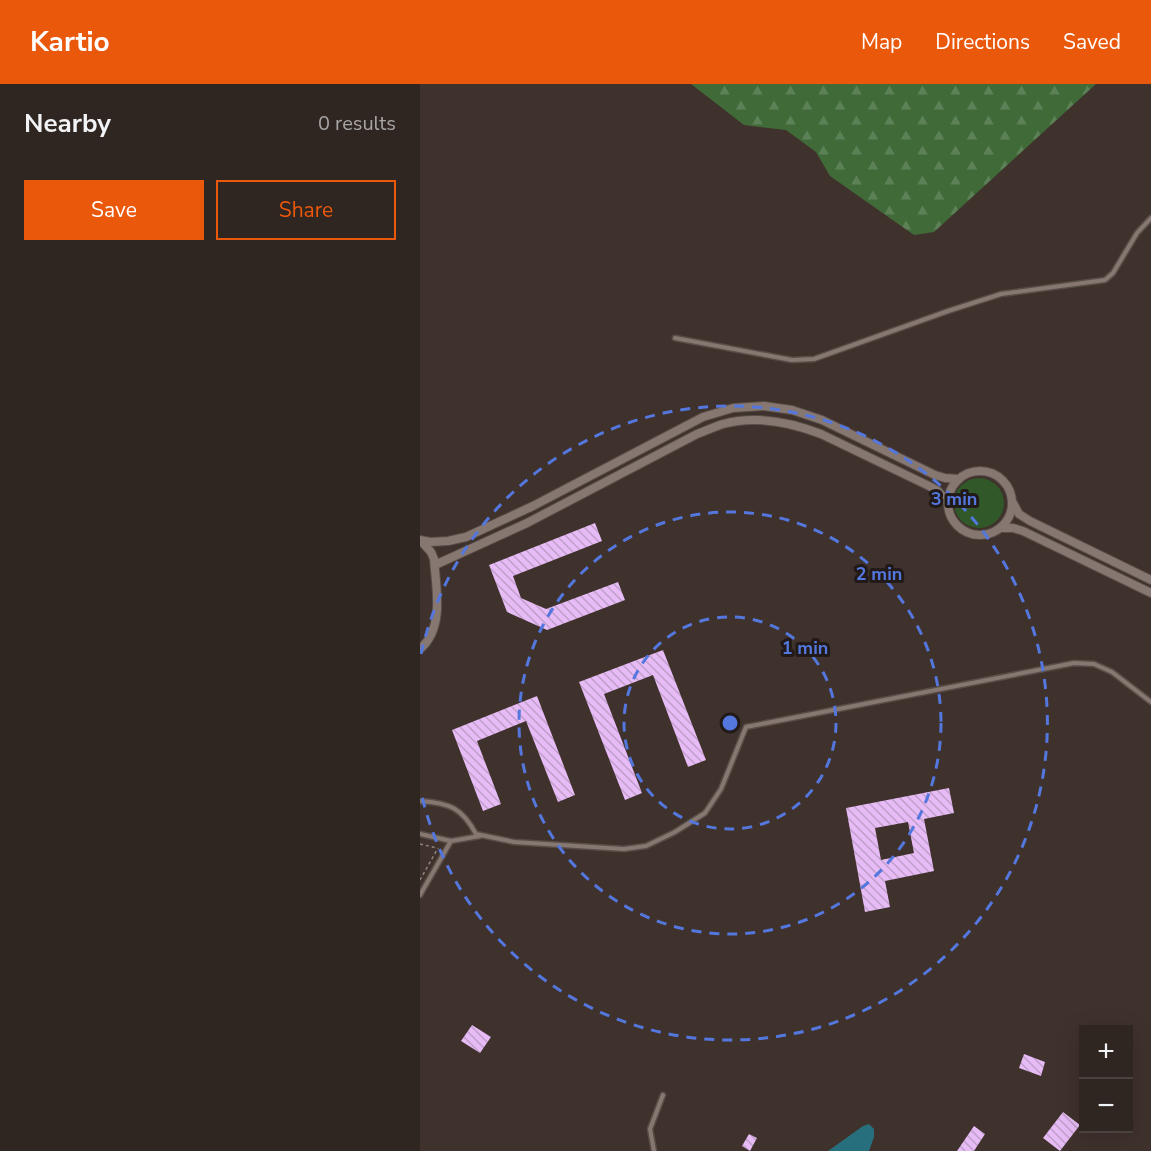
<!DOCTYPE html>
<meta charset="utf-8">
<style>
body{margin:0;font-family:"Nunito Sans",sans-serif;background:#372d2a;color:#f1f3f6}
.controls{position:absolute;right:18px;bottom:18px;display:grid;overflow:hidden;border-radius:0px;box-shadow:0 6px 24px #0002}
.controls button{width:54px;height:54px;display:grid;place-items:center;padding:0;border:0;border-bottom:2px solid #4a423f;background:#2f2521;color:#f1f3f6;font:30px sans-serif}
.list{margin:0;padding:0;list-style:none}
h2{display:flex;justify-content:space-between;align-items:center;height:78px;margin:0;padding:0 24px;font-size:26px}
h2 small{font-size:20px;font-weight:400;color:#a7a5a5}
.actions{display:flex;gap:12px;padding:18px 24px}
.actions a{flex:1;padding:14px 0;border:2px solid #ea580c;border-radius:0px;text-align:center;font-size:21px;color:#ea580c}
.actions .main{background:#ea580c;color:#fff}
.map{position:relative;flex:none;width:731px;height:1067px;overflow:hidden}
header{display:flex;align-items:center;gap:36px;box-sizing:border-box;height:84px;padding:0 30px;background:#ea580c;color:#fff}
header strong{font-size:28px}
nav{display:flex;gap:33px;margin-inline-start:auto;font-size:21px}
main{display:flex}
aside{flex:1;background:#2f2521}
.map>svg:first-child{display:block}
</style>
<header>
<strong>Kartio</strong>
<nav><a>Map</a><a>Directions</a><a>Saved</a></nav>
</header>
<main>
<aside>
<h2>Nearby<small>0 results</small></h2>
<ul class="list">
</ul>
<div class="actions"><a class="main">Save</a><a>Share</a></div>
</aside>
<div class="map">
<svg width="731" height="1067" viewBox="0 0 731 1067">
<defs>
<pattern id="forest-firs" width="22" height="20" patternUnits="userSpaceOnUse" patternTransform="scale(1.5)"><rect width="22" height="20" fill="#406b39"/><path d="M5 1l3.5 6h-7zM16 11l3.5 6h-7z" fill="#5c8156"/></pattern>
<pattern id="building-back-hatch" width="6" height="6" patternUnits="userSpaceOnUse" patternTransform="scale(1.5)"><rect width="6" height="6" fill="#e7bcf6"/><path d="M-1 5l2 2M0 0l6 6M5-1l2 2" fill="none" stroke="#c09fca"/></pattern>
</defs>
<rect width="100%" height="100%" fill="#3f312c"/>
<circle fill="#305829" cx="559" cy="419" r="25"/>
<polygon fill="url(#forest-firs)" points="271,0 676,0 514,148 494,151 410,92 396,68 366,46 324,41"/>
<polygon fill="#286f7e" points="449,1040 454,1045 454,1053 449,1067 408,1067 443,1042"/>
<g fill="url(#building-back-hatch)" fill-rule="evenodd">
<polygon points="175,439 182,457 93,492 101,514 126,525 198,498 205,516 127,546 87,528 69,481"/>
<polygon points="243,566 286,676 268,683 233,591 184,610 222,709 205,716 159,598"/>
<polygon points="117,612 155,711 138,718 106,637 57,657 81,720 63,727 32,646"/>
<path d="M529,704l5,25 -30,6 10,52 -49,10 5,26 -25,5 -19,-104zM488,738l6,31 -33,7 -6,-32z"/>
<polygon points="52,941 71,953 60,969 41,957"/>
<polygon points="604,970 625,978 621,992 599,984"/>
<polygon points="643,1028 660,1041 640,1067 623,1054"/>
<polygon points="554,1042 565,1050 554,1067 537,1067"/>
<polygon points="329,1050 337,1054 330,1067 322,1062"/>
</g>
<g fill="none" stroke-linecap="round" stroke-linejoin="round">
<g stroke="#584d48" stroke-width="7">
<g id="lane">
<polyline points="255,254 372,276 394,275 528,227 581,210 685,196 693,189 717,149 731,134"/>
<path d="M0,717c30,2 42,7 56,33l38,8 110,7 22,-3 29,-14 30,-19 16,-24 25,-62 328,-64 20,1 18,8 39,30"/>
<polyline points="0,750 31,757 0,811"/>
<polyline points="31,757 60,752"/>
<polyline points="234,1067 230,1045 243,1011"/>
</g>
</g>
<g stroke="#584d48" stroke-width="10">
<g id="street">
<circle cx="560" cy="419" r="32"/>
<polyline points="593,419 599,430 610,437 731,496"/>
<polyline points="582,444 593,444 603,447 731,509"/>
<polyline points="0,456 10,458 28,457 46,453 113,422 283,333 313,324 344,322 372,326 402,336 515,391 525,394 539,395"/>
<path d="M15,481l92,-42 170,-89c8,-3 17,-7 26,-10 33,-9 67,-2 98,10l108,52 9,5 10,12"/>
<path d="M0,565c25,-21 16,-61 14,-90l-3,-7 -10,-11"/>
</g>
</g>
<g stroke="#90847f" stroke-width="1.5" stroke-dasharray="3 3" stroke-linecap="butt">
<polyline points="0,760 17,764"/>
<polyline points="0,796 18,764"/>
</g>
<use href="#lane" stroke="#877771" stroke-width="4"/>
<use href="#street" stroke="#877771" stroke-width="8"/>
</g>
<g fill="none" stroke="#5477de" stroke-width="3" stroke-dasharray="10 8">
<circle cx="310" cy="639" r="106"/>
<circle cx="310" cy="639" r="211"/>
<path d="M1 570A317 317 0 1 1 1 708"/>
</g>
<circle cx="310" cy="639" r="9" fill="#5477de" stroke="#211a18" stroke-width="3"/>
<g font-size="18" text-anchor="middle" font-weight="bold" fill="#5477de" stroke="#211a18" stroke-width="6" stroke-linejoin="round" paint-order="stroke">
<text x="534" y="421">3 min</text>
<text x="459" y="496">2 min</text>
<text x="385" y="570">1 min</text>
</g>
</svg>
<div class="controls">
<button>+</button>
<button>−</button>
</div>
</div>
</main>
